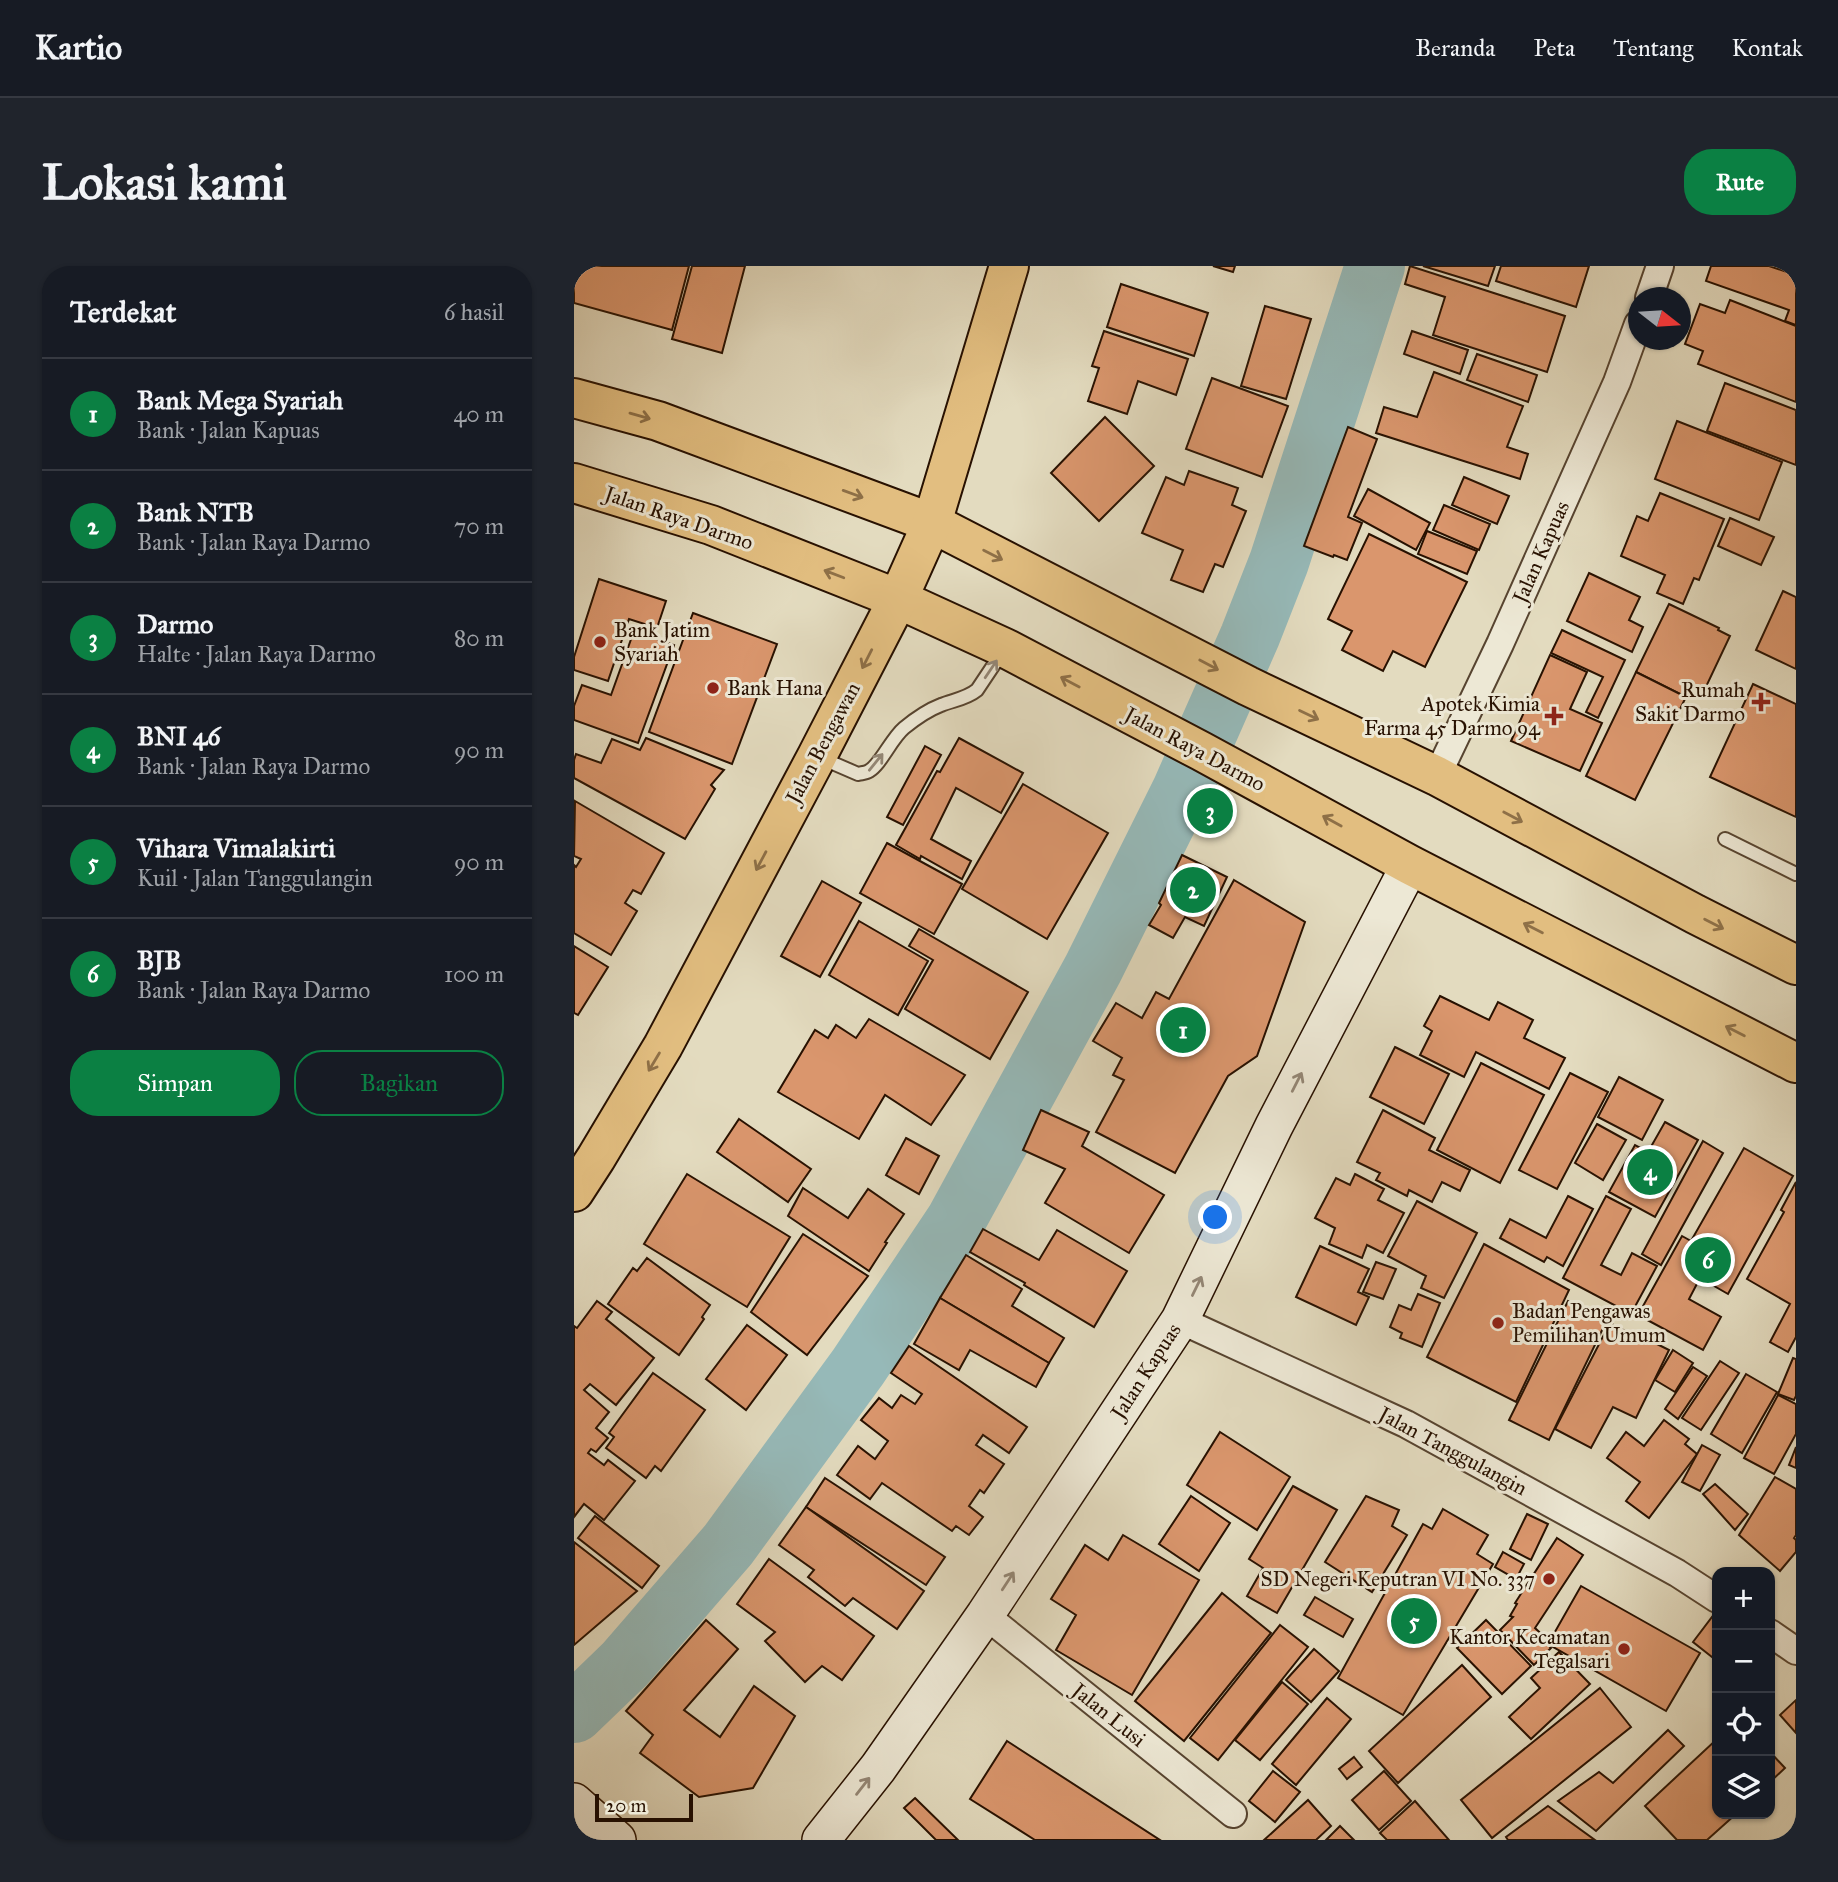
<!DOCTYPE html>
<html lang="id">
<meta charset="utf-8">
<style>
body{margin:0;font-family:"IM FELL Great Primer",serif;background:#20242c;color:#f1f3f6}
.controls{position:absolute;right:21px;bottom:21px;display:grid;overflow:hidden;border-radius:14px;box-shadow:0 2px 5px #0004}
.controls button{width:63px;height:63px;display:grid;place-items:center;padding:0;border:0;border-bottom:2px solid #363941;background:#171b24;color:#f1f3f6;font:35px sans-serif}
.compass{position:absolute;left:1054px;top:21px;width:63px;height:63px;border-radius:50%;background:#171b24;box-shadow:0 2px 5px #0004;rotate:107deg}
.scale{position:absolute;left:21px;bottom:18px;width:98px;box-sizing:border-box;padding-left:7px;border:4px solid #281101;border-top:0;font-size:19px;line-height:24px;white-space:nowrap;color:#281101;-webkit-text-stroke:5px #ede8d5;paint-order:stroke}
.you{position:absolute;left:642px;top:952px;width:24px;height:24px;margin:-18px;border:5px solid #fff;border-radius:50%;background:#1a73e8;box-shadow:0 0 0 10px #1a73e833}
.badge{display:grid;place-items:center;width:46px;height:46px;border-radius:50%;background:#0b8043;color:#fff;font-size:23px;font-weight:700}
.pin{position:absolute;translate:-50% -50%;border:4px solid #fff;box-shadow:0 2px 7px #0006}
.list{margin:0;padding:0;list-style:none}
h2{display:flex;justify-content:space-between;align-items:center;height:91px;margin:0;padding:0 28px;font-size:30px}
h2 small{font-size:23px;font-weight:400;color:#9ea1a6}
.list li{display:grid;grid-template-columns:46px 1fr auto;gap:21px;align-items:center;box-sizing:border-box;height:112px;padding:0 28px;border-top:2px solid #363941}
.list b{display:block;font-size:26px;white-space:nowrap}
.list p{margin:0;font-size:23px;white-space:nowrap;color:#9ea1a6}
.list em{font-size:23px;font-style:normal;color:#9ea1a6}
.actions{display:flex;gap:14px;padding:21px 28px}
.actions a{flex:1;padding:16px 0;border:2px solid #0b8043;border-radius:28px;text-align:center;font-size:24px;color:#0b8043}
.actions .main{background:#0b8043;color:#fff}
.icon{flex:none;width:38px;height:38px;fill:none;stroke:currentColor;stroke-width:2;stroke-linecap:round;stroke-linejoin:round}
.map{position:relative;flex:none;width:1222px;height:1574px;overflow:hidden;border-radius:28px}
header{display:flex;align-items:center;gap:42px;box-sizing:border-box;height:98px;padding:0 35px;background:#171b24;border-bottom:2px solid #363941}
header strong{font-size:33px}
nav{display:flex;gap:38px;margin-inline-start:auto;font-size:24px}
.intro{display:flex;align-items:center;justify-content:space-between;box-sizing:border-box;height:168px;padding:0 42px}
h1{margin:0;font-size:49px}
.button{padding:18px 32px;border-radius:28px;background:#0b8043;color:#fff;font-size:24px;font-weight:700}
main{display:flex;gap:42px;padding:0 42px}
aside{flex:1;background:#171b24;border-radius:28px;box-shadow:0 2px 5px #0004}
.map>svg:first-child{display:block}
</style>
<header>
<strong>Kartio</strong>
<nav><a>Beranda</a><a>Peta</a><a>Tentang</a><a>Kontak</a></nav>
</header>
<div class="intro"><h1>Lokasi kami</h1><a class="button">Rute</a></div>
<main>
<aside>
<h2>Terdekat<small>6 hasil</small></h2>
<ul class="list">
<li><span class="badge">1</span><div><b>Bank Mega Syariah</b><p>Bank · Jalan Kapuas</p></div><em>40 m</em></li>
<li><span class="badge">2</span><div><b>Bank NTB</b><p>Bank · Jalan Raya Darmo</p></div><em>70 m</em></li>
<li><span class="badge">3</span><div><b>Darmo</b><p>Halte · Jalan Raya Darmo</p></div><em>80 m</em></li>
<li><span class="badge">4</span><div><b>BNI 46</b><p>Bank · Jalan Raya Darmo</p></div><em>90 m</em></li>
<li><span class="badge">5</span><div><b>Vihara Vimalakirti</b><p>Kuil · Jalan Tanggulangin</p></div><em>90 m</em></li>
<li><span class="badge">6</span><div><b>BJB</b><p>Bank · Jalan Raya Darmo</p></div><em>100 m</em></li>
</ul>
<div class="actions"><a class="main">Simpan</a><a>Bagikan</a></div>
</aside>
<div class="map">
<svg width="1222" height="1574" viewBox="0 0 1222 1574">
<rect width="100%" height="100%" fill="#e3dbbf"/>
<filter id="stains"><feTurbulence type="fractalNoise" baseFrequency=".00286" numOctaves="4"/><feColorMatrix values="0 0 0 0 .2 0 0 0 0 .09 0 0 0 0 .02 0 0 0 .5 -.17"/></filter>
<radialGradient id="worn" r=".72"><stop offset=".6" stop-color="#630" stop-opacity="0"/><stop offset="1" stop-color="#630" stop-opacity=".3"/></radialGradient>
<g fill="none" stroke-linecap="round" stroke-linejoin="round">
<polyline stroke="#96b9b8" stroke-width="60" points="0,1447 51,1398 154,1279 284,1101 381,956 519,703 608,524 676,370 705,296 801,0"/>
</g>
<g fill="#da966d" stroke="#281101" stroke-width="2">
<polygon points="2,0 115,0 98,64 0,37 0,6"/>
<polygon points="118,0 171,0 148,87 98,73"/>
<polygon points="639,0 661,0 659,6"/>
<polygon points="836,0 991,50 973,106 859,69 871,31 831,18"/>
<polygon points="849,0 921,0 914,20"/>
<polygon points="927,0 1015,0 1002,41 922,15"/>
<polygon points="1137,0 1195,0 1222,9 1222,59 1211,55 1215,44 1132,15"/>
<polygon points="547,18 634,47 620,90 533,61"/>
<polygon points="1156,34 1222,60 1222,136 1124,98 1129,85 1111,78 1126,38 1151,47"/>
<polygon points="691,40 737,53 712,133 667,120"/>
<polygon points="530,65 614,93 602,129 564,115 553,148 514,135 525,102 518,100"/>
<polygon points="838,65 894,84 886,108 830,88"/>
<polygon points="903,88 963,109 954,136 893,114"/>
<polygon points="860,106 949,140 933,181 954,188 946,213 802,167 810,141 843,151"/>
<polygon points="638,112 714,140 688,211 612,183"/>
<polygon points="1151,117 1222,144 1222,199 1133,165"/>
<polygon points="531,151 580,200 525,255 477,207"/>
<polygon points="1103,155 1208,196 1185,254 1081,213"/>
<polygon points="774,161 803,173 774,251 788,257 773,294 760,289 759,291 730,280"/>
<polygon points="615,205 664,222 658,239 672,245 649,301 641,298 629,326 597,314 609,284 568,267 592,211 610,219"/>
<polygon points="890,211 935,230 923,258 878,239"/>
<polygon points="794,223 856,257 842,284 780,250"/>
<polygon points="1086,227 1150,253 1125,314 1120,312 1109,338 1083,327 1091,309 1047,290 1063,250 1074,255"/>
<polygon points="870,239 916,258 905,284 859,264"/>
<polygon points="1156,252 1200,271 1187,299 1144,280"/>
<polygon points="853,265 903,285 893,308 844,288"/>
<polygon points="795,268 893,316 851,401 819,385 809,405 768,384 778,365 754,353"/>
<polygon points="1015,307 1066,331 1055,354 1069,361 1058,386 993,355"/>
<polygon points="25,313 92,335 83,362 55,353 34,415 0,404 0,391"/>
<polygon points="1209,325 1222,331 1222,403 1182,384"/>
<polygon points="1095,338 1145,362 1144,364 1156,370 1130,425 1117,419 1112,431 1062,406"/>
<polygon points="119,347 203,378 158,498 75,466"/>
<polygon points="988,364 1051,394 1024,452 1012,446 1029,411 977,387"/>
<polygon points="60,365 100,379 64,477 0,454 0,440 8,419 37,429"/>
<polygon points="976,389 1013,406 996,443 1028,457 1006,505 937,475"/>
<polygon points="1062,406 1112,431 1061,534 1012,510"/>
<polygon points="1179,418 1222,438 1222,551 1136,511"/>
<polygon points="72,472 150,504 137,519 141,523 111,573 0,512 0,494 2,488 27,497 38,473 66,484"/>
<polygon points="385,472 449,507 427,547 382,522 357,573 397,595 388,613 347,590 346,593 322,579 363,505 366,506"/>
<polygon points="351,480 367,489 329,559 313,551"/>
<polygon points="449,518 534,567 473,673 388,623"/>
<polygon points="1,535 90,587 67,628 59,624 51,637 63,645 37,689 0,667 0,599 2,601 7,593 0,590"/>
<polygon points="313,577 388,618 360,668 286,627"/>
<polygon points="608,589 653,611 630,660 611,651 599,672 575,659 587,639 585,637"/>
<polygon points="660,614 731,656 683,790 654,810 601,907 522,866 550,814 539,809 548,792 519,775 542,737 568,752 582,726 595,733"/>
<polygon points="248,615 287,637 246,711 207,690"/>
<polygon points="285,655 354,695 324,749 255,709"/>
<polygon points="345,663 454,726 416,793 331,743 359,694 335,680"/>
<polygon points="0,680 34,701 4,749 0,747"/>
<polygon points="866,730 915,754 924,736 959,754 950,772 991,792 975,823 902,786 890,811 846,789 858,765 850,760"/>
<polygon points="295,753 391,809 357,859 311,829 285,873 204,826 241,764 254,772 262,759 282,772"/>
<polygon points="821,781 875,808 850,858 796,831"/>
<polygon points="907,797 970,829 926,917 863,884"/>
<polygon points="996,807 1034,826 983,923 945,904"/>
<polygon points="1045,811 1089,834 1068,874 1024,851"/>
<polygon points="467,844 515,866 508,880 590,929 555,987 471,937 491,903 449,884"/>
<polygon points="809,844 861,872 855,884 896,904 886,925 868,916 858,936 835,924 833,930 802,914 806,907 783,896"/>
<polygon points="165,853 237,903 214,936 143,886"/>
<polygon points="1091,856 1124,874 1081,951 1035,926 1061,879 1074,886"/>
<polygon points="1023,858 1052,874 1029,914 1001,897"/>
<polygon points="332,872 365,890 345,928 312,909"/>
<polygon points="1129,875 1149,887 1087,999 1068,988"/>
<polygon points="1170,882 1219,910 1154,1028 1126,1012 1115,1033 1147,1051 1129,1084 1064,1049 1108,970 1117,975"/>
<polygon points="113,908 216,971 173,1041 70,978"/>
<polygon points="781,908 810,923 804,934 830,947 809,987 793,979 788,992 755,978 761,962 741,952 762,912 776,919"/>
<polygon points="1222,916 1222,1071 1214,1086 1196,1076 1216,1038 1173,1013 1210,946 1207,944"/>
<polygon points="229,922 274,952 294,923 330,948 311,976 313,977 295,1005 214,950"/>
<polygon points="994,930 1019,943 989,1000 973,991 970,996 926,972 936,953 972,972"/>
<polygon points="1032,930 1057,943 1027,999 1047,1009 1058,987 1083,1000 1057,1048 989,1012"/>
<polygon points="843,935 903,967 870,1032 847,1022 852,1010 814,990"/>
<polygon points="409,963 465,994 483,964 553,1005 520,1061 450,1019 451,1017 396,986"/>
<polygon points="229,968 294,1010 233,1089 177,1046"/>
<polygon points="910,978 995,1024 942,1136 853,1091"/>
<polygon points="746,980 795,1003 784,1026 795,1031 782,1059 722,1031"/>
<polygon points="392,989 448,1023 438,1040 490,1072 475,1097 366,1032"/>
<polygon points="73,992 136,1039 128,1051 130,1053 105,1089 34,1038 59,1002 63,1005"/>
<polygon points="802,996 822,1003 809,1033 789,1026"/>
<polygon points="844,1028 866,1037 848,1081 826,1072 828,1067 816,1061 825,1039 837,1044"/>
<polygon points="366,1032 475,1097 462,1121 396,1084 385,1104 340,1078"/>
<polygon points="23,1035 38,1046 32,1053 80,1092 42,1139 16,1118 10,1124 35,1146 22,1162 34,1172 22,1186 17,1183 14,1187 30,1199 34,1194 61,1215 30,1254 10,1238 0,1251 0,1060 3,1062"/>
<polygon points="994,1035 1033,1054 975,1174 935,1154"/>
<polygon points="1036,1057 1064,1072 1065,1069 1095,1084 1062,1152 1039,1141 1017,1182 981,1163"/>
<polygon points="173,1059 213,1089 172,1144 132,1113"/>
<polygon points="335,1080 453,1161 435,1187 409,1169 402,1179 430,1198 410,1227 406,1224 395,1240 409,1251 395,1269 382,1260 378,1265 308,1217 296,1233 263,1209 284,1180 301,1193 314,1175 287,1154 305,1132 318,1142 327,1129 341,1138 348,1128 317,1107"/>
<polygon points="1099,1084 1119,1097 1101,1126 1081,1114"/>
<polygon points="1219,1092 1222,1093 1222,1130 1220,1134 1204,1128"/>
<polygon points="1146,1095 1165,1107 1127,1164 1108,1152"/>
<polygon points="1119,1101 1133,1110 1104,1153 1091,1143"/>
<polygon points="79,1107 131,1144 87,1205 81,1200 72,1212 32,1182 40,1171 35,1167"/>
<polygon points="1172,1108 1203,1126 1168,1187 1137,1168"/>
<polygon points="1204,1129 1222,1138 1222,1168 1200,1208 1170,1192"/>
<polygon points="1090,1154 1115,1173 1111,1178 1123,1188 1075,1252 1052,1235 1066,1216 1033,1192 1052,1166 1070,1180"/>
<polygon points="646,1166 716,1211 683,1264 613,1219"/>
<polygon points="1128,1179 1146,1189 1126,1225 1108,1216"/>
<polygon points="1222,1181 1222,1202 1215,1199"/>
<polygon points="1201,1211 1222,1223 1222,1269 1220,1272 1222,1274 1222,1286 1206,1305 1165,1269"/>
<polygon points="251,1212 371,1291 352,1319 232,1241"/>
<polygon points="1141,1218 1174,1248 1161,1264 1129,1228"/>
<polygon points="719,1220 763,1244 703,1347 673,1330 689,1302 675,1293"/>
<polygon points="617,1230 656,1257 625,1305 585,1278"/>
<polygon points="792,1230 825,1244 818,1260 833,1269 798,1326 751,1296"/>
<polygon points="232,1241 350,1325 323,1363 279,1332 271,1340 234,1311 240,1304 205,1279"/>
<polygon points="869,1243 914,1269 903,1288 919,1298 829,1449 764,1412 849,1258 858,1263"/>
<polygon points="953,1248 974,1258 957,1294 936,1283"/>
<polygon points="21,1250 85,1300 68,1322 4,1272"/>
<polygon points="549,1269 625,1314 558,1429 482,1384 502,1349 477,1333 511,1279 534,1294"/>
<polygon points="983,1272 1009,1289 961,1362 975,1375 972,1377 977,1382 960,1399 926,1364 939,1351 936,1350 943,1338 941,1337"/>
<polygon points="0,1276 63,1325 0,1379"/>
<polygon points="929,1286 950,1298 942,1313 921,1301"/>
<polygon points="195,1293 300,1370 268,1414 248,1400 231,1416 191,1375 201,1366 163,1338"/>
<polygon points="1007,1320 1126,1387 1092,1445 974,1378"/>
<polygon points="648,1327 697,1367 610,1475 561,1435"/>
<polygon points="741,1331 779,1353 769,1371 730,1349"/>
<polygon points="1138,1351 1143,1355 1143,1395 1119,1376"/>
<polygon points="132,1354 164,1383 110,1444 146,1471 180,1420 221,1450 179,1522 125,1531 66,1487 79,1469 52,1445"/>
<polygon points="912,1354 957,1400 928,1428 883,1382"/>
<polygon points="706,1359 734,1381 644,1494 616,1472"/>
<polygon points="740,1383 765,1405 737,1436 712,1414"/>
<polygon points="985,1386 1016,1418 957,1473 935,1451 966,1422 957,1412"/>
<polygon points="888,1399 917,1431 824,1517 795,1485"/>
<polygon points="708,1416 734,1438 686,1494 661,1474"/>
<polygon points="1026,1422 1057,1461 918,1572 887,1534"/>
<polygon points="753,1432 777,1453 722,1519 698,1498"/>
<polygon points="1222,1434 1222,1467 1206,1449"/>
<polygon points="1094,1464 1110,1480 1022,1565 984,1535 1025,1506 1039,1517"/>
<polygon points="1143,1473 1143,1548 1162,1548 1133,1574 1103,1574 1071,1540"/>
<polygon points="433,1475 586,1574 461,1574 396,1533"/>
<polygon points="1196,1486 1211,1502 1196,1516"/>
<polygon points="780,1491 788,1501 773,1513 765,1503"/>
<polygon points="699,1505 726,1526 701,1556 675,1535"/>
<polygon points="810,1505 837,1535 805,1564 778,1534"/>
<polygon points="341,1532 384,1574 362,1574 330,1542"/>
<polygon points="734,1534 757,1560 742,1574 690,1574"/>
<polygon points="841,1535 875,1574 813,1574 806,1567"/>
<polygon points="974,1540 1021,1574 934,1574 932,1571"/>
<polygon points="766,1560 780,1574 752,1574"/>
</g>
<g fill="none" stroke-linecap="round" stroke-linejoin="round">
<g stroke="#574430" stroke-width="16">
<g id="lane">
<path d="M247,492l37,16c4,-1 8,-1 11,-3 12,-7 22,-32 35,-43 11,-9 24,-18 37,-23 12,-5 25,-6 36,-15l26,-39"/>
<polyline points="1151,573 1222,608"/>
</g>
</g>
<g stroke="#574430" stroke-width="30">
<g id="street">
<polyline points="1075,32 1086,0"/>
<polyline points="863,510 926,378 1043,116 1064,58"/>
<polyline points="606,1054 832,1158 1103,1307 1143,1333"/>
<polyline points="411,1349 659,1548"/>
<polyline points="1196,1367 1222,1385"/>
</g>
</g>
<g stroke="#281101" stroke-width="40">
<g id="secondary">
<polyline points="0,1536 43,1574"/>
<polyline points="247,1574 304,1502 411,1349 606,1054 700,860 836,599"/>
</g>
</g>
<g stroke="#281101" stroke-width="42">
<g id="primary">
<polyline points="0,132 84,155 358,257 674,420 863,510 1121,648 1222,699"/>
<polyline points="0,217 137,259 324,333 431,382 627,485 836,599 1222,797"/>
<polyline points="0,926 22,892 89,780 243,490 324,333 358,257 435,0"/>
</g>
</g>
<use href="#lane" stroke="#ede8d5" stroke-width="12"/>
<use href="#street" stroke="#ede8d5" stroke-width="26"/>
<use href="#secondary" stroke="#ede8d5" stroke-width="37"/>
<use href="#primary" stroke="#e2be80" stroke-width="38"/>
</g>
<defs><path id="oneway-shaft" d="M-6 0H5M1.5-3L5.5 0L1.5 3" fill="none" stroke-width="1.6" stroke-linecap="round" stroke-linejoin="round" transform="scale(1.75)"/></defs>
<g stroke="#8e7047">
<use href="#oneway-shaft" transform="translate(66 150) rotate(16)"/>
<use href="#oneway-shaft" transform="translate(279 228) rotate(20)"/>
<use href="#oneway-shaft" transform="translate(419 289) rotate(27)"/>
<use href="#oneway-shaft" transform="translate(260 308) rotate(-159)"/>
<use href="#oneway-shaft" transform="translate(293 393) rotate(117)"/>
<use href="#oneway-shaft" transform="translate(635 399) rotate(28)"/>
<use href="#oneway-shaft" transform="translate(496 416) rotate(-152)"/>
<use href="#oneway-shaft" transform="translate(735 449) rotate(26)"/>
<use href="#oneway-shaft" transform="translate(939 551) rotate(28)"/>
<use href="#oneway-shaft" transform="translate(758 555) rotate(-151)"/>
<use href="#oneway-shaft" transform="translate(187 595) rotate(118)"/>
<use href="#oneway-shaft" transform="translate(1140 658) rotate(27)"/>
<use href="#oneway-shaft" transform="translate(959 662) rotate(-153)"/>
<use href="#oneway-shaft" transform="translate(1161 765) rotate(-153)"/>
<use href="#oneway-shaft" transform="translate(80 796) rotate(121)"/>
</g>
<g stroke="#948776">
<use href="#oneway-shaft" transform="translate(417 403) rotate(-56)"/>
<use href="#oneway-shaft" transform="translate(302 496) rotate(-51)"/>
<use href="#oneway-shaft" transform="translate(723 816) rotate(-63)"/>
<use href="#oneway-shaft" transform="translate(623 1020) rotate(-64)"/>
<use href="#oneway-shaft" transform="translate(434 1315) rotate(-57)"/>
<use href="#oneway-shaft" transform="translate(289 1520) rotate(-52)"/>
</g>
<g fill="#8f2418" stroke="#ede8d5" stroke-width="2.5">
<circle cx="26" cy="376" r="7"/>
<circle cx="139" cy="422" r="7"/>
<path d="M1183.5 425.5h7v7h7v7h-7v7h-7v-7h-7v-7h7z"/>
<path d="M976.5 439.5h7v7h7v7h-7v7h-7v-7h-7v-7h7z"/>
<circle cx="924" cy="1057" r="7"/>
<circle cx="975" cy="1313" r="7"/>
<circle cx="1050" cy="1383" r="7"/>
</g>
<g text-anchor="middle" stroke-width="6" stroke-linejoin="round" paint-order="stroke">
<g font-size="21" fill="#281101" stroke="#ede8d5">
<text transform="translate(105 252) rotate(19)" y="7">Jalan Raya Darmo</text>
<text transform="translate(967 286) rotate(-66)" y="7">Jalan Kapuas</text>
<text transform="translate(249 477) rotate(-62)" y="7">Jalan Bengawan</text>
<text transform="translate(621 483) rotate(28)" y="7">Jalan Raya Darmo</text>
<text transform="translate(572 1105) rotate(-57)" y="7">Jalan Kapuas</text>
<text transform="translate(879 1185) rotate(28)" y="7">Jalan Tanggulangin</text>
<text transform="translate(535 1449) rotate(39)" y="7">Jalan Lusi</text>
</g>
<g font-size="21" fill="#281101" stroke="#ede8d5" text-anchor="end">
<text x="40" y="371" text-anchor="start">Bank Jatim<tspan x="40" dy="24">Syariah</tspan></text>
<text x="153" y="429" text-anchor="start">Bank Hana</text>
<text x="1171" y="431">Rumah<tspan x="1171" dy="24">Sakit Darmo</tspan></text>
<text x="966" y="445">Apotek Kimia<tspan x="966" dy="24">Farma 45 Darmo 94</tspan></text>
<text x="938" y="1052" text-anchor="start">Badan Pengawas<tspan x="938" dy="24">Pemilihan Umum</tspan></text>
<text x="961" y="1320">SD Negeri Keputran VI No. 337</text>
<text x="1036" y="1378">Kantor Kecamatan<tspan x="1036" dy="24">Tegalsari</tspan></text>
</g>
</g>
<rect width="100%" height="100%" filter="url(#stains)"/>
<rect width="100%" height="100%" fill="url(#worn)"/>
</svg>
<div class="controls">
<button>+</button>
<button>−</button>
<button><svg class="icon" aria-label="locate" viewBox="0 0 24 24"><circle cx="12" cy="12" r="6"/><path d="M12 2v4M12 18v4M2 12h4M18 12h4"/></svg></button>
<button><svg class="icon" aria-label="layers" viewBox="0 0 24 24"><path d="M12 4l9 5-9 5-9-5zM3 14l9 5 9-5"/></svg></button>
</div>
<svg class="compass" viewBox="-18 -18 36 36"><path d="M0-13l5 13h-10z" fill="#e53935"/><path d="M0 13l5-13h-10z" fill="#9ea1a6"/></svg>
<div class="scale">20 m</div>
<div class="you"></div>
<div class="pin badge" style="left:609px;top:764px">1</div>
<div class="pin badge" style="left:619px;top:624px">2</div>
<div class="pin badge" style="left:636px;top:545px">3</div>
<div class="pin badge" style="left:1076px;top:906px">4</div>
<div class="pin badge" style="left:840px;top:1355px">5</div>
<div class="pin badge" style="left:1134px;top:994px">6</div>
</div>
</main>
